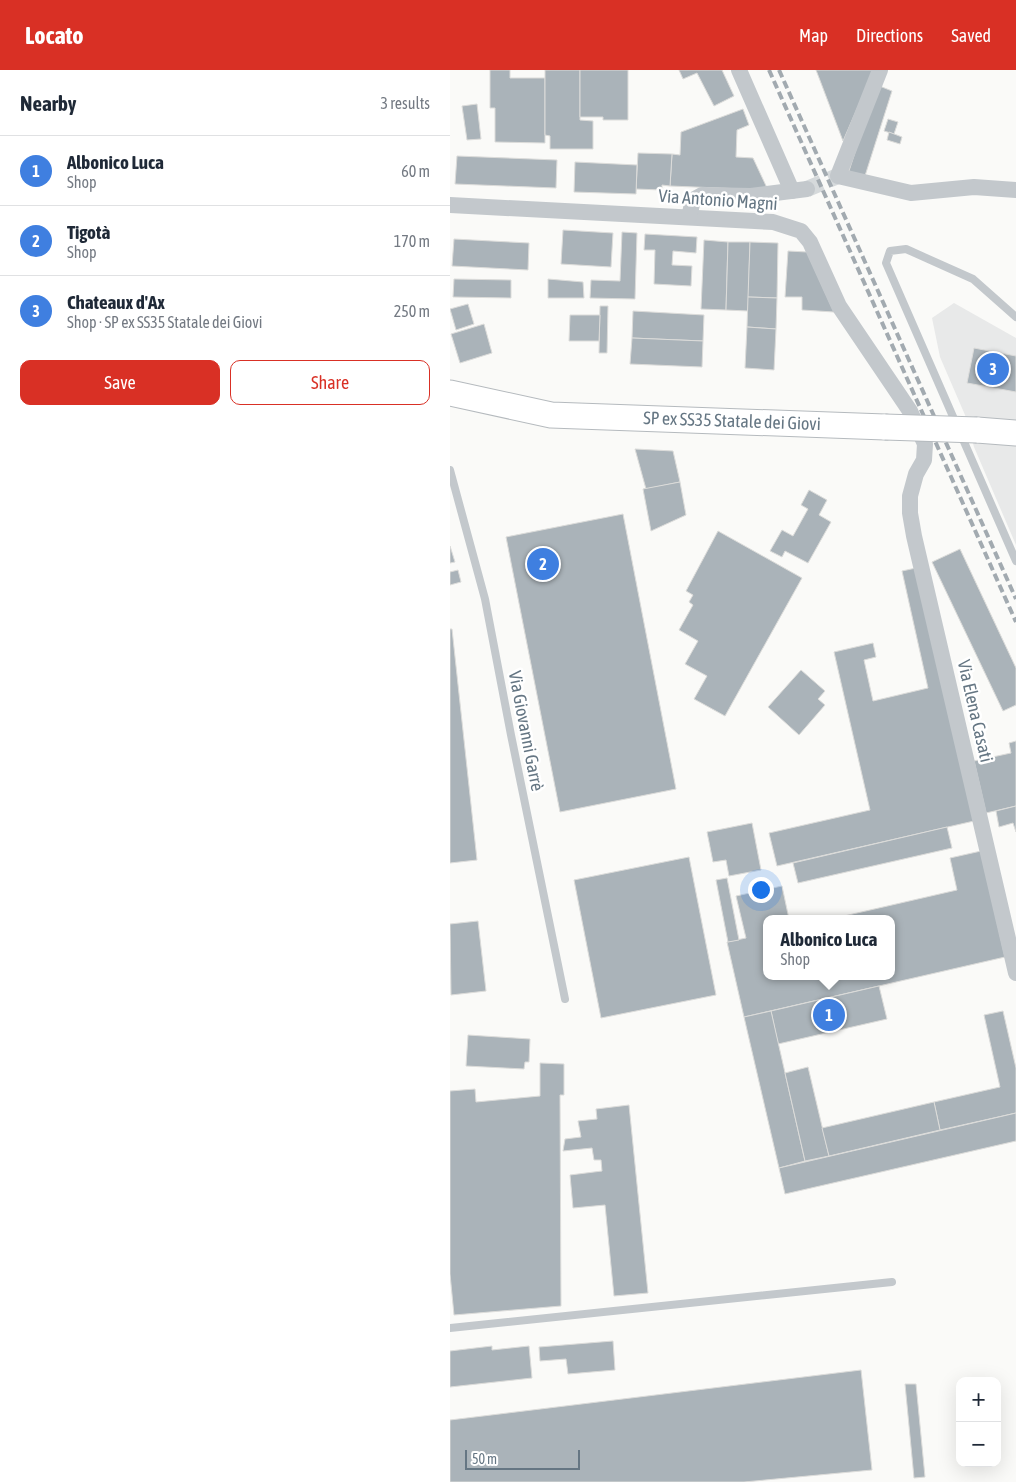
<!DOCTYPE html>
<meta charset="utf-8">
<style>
body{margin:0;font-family:"Asap Condensed",sans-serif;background:#f6f6f7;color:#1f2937}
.controls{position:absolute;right:15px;bottom:15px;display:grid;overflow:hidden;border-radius:10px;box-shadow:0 5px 20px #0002}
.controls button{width:45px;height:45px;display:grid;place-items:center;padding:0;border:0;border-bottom:1px solid #e0e1e3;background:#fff;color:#1f2937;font:25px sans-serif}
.scale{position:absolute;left:15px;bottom:12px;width:115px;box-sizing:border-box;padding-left:5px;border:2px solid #657683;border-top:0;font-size:14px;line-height:18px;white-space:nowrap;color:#657683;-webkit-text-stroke:4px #fff;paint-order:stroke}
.you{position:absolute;left:310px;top:819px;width:18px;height:18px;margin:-12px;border:4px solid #fff;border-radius:50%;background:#1a73e8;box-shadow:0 0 0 8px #1a73e833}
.badge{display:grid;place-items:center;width:32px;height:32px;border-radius:50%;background:#d93025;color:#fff;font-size:16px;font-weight:700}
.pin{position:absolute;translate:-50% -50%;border:2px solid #fff;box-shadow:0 1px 5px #0006}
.popup{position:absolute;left:313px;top:845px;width:132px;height:65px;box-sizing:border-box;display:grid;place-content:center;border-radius:10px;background:#fff;filter:drop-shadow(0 1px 4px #0005);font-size:16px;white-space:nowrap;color:#747a83}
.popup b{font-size:19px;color:#1f2937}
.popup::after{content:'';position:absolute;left:50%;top:100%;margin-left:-10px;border:10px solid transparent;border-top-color:#fff}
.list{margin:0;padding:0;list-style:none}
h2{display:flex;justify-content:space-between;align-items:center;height:65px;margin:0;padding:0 20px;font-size:21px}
h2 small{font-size:16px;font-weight:400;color:#747a83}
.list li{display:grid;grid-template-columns:32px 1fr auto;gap:15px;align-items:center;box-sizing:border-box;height:70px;padding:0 20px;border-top:1px solid #e0e1e3}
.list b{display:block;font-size:19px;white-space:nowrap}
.list p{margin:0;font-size:16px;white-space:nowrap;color:#747a83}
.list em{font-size:16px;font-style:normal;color:#747a83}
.actions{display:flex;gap:10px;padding:15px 20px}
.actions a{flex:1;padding:11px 0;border:1px solid #d93025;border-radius:10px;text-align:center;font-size:18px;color:#d93025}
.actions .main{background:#d93025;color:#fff}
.map{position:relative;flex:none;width:566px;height:1412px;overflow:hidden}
header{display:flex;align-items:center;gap:30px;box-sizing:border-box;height:70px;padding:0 25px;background:#d93025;color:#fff}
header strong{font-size:24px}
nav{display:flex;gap:28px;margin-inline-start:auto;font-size:18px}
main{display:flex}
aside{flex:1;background:#fff}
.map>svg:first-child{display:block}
</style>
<header>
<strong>Locato</strong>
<nav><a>Map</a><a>Directions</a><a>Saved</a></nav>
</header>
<main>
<aside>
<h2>Nearby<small>3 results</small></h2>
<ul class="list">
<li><span class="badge" style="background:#3f7fe0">1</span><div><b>Albonico Luca</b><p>Shop</p></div><em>60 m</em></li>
<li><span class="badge" style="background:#3f7fe0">2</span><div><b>Tigotà</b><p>Shop</p></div><em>170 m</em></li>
<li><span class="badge" style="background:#3f7fe0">3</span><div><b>Chateaux d'Ax</b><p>Shop · SP ex SS35 Statale dei Giovi</p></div><em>250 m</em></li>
</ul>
<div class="actions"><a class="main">Save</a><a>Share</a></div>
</aside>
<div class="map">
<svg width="566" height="1412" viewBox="0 0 566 1412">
<rect width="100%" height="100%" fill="#fafaf8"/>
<polygon fill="#e8e9e9" points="504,233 566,268 566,475 524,377 515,345 490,287 482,248"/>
<g fill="#aab3b9" stroke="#dcdcda">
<polygon points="40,0 60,0 60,8 95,8 95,73 45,72 45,38 40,38"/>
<polygon points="95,0 130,0 130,50 143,51 143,79 100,79 100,66 95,65"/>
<polygon points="130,0 178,0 178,50 153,50 153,47 130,47"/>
<polygon points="229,0 272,0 284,26 264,36 247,3 233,9"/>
<polygon points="366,0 424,0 393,71 371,13"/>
<polygon points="427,15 442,21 414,109 398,104"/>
<polygon points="27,34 31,69 17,70 12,36"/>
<polygon points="293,39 299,55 287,60 286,87 303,88 318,120 220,116 222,84 230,85 231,62"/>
<polygon points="438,49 448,52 444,64 434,61"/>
<polygon points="439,62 452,67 450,74 437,70"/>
<polygon points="188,83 222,84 220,116 212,115 212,120 186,119"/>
<polygon points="7,86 107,90 106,118 5,114"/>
<polygon points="125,92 187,95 186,124 124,122"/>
<polygon points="113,160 163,163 161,197 111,194"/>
<polygon points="172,162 187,163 185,229 140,228 141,210 170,211"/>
<polygon points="195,164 247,167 246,183 223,181 222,195 242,196 241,216 204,214 205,180 194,180"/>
<polygon points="4,169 79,173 78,200 2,196"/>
<polygon points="254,170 278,172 276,240 251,239"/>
<polygon points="278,172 300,172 298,241 276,240"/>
<polygon points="300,172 328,173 327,228 298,227"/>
<polygon points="338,181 357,182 384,242 352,240 352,227 335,227"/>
<polygon points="4,209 61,210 61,228 3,227"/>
<polygon points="98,209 133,212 134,228 98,228"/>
<polygon points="298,227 327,228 326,259 297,257"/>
<polygon points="18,234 24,254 6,260 0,239"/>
<polygon points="150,236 158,236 157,283 149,283"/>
<polygon points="183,241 254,245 253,271 182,268"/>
<polygon points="120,245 150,245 149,271 119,271"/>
<polygon points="34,254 42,283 10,293 1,264"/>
<polygon points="297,257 326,259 324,300 295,298"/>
<polygon points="182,268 253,271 252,297 180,294"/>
<polygon points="524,278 566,286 566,322 517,313"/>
<polygon points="185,379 223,381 230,412 196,419"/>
<polygon points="230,412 236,445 201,461 193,419"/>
<polygon points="359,420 377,430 369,445 381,452 358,493 335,481 332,487 320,481 332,460 343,466 358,439 351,435"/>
<polygon points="173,444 226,719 110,742 56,467"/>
<polygon points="268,461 352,508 275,646 244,629 257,606 235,594 248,571 229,560 243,535 239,532 243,525 236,521"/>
<polygon points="0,476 5,492 0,493"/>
<polygon points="510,479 566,598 566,635 553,641 482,492"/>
<polygon points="466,498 524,751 327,796 319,763 420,740 384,582 423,573 426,587 414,590 423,631 478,618 452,501"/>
<polygon points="8,500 11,512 0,515 0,502"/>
<polygon points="0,559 2,559 27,790 0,793"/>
<polygon points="351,600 375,621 368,629 375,635 349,665 318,637"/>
<polygon points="566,671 566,736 536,743 524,691 561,683 559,673"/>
<polygon points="566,736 566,762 563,753 549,757 546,741"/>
<polygon points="302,753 311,800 279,806 276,790 263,792 257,762"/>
<polygon points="497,757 502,778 348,813 343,793"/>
<polygon points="531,781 555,887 294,947 277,872 296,868 286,826 332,816 339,849 316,849 316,906 442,906 442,849 381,849 507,820 500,788"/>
<polygon points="239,787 266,925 151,948 124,810"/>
<polygon points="277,808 289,870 278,872 266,810"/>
<polygon points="28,851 36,921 1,925 0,854"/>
<polygon points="429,916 437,949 328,974 321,941"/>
<polygon points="321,941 355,1091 329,1098 294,947"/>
<polygon points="553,941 566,998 566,1043 490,1060 484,1032 550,1017 534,945"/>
<polygon points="18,965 80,969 79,992 75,992 74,999 16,996"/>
<polygon points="90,993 114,994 114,1025 110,1025 111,1236 4,1245 0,1204 0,1021 25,1019 26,1032 90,1026"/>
<polygon points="358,997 379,1086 355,1091 335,1003"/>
<polygon points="484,1032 490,1060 379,1086 372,1058"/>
<polygon points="179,1035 198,1223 164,1226 155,1135 123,1138 120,1105 152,1101 151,1090 144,1090 142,1078 113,1081 115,1069 131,1067 128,1051 147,1049 146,1039"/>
<polygon points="566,1043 566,1071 335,1124 329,1098"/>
<polygon points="163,1271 165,1300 118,1304 116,1289 90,1291 89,1277"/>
<polygon points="42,1276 42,1280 79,1276 82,1308 0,1317 0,1281"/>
<polygon points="411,1300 422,1400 294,1412 0,1412 0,1350"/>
<polygon points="455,1314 466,1314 475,1407 464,1408"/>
</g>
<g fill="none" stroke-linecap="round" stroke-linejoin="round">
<polyline stroke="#d5d9db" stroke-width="16" stroke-dasharray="16 8" stroke-linecap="butt" points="357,119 388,106"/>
<g stroke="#b5babe" stroke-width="27">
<g id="primary">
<polyline points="0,323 101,345 435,357"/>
<polyline points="527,360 566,363"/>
</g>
</g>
<g stroke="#c3c8cc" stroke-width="8">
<polyline points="566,247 523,209 456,179 440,181 436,193 566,491"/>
<polyline points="0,400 35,529 61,665 115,929"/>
<polyline points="0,1258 442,1212"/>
</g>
<g stroke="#c3c8cc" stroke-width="16">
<polyline points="289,0 342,121"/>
<polyline points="430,0 388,106 461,123 524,117 566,120"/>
<polyline points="0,135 323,152 351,161 360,172 389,236 460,341 475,374 474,390 466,404 460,426 460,443 464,466 566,903"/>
<polyline points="239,147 243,130 252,125 301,126 357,119"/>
</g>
<use href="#primary" stroke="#fff" stroke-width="25"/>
<g stroke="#a2aab0" stroke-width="4" stroke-dasharray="8 4" stroke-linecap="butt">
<polyline points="319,0 566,552"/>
<polyline points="329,0 566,529"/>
</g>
<g stroke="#b5babe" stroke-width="27" stroke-linecap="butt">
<polyline id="primary-bridge" points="435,357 527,360"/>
</g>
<use href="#primary-bridge" stroke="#fff" stroke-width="25"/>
</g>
<g text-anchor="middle" stroke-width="5" stroke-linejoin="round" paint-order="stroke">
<g font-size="18" fill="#657683" stroke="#fff">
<text transform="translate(268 130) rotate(4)" y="6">Via Antonio Magni</text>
<text transform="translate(282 351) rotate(2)" y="6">SP ex SS35 Statale dei Giovi</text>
<text transform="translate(525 641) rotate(77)" y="6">Via Elena Casati</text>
<text transform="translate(76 661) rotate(79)" y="6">Via Giovanni Garrè</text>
</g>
</g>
</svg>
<div class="controls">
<button>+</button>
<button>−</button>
</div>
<div class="scale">50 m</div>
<div class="you"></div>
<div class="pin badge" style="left:379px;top:945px;background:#3f7fe0">1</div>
<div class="popup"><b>Albonico Luca</b>Shop</div>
<div class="pin badge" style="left:93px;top:494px;background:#3f7fe0">2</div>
<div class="pin badge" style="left:543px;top:299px;background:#3f7fe0">3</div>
</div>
</main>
